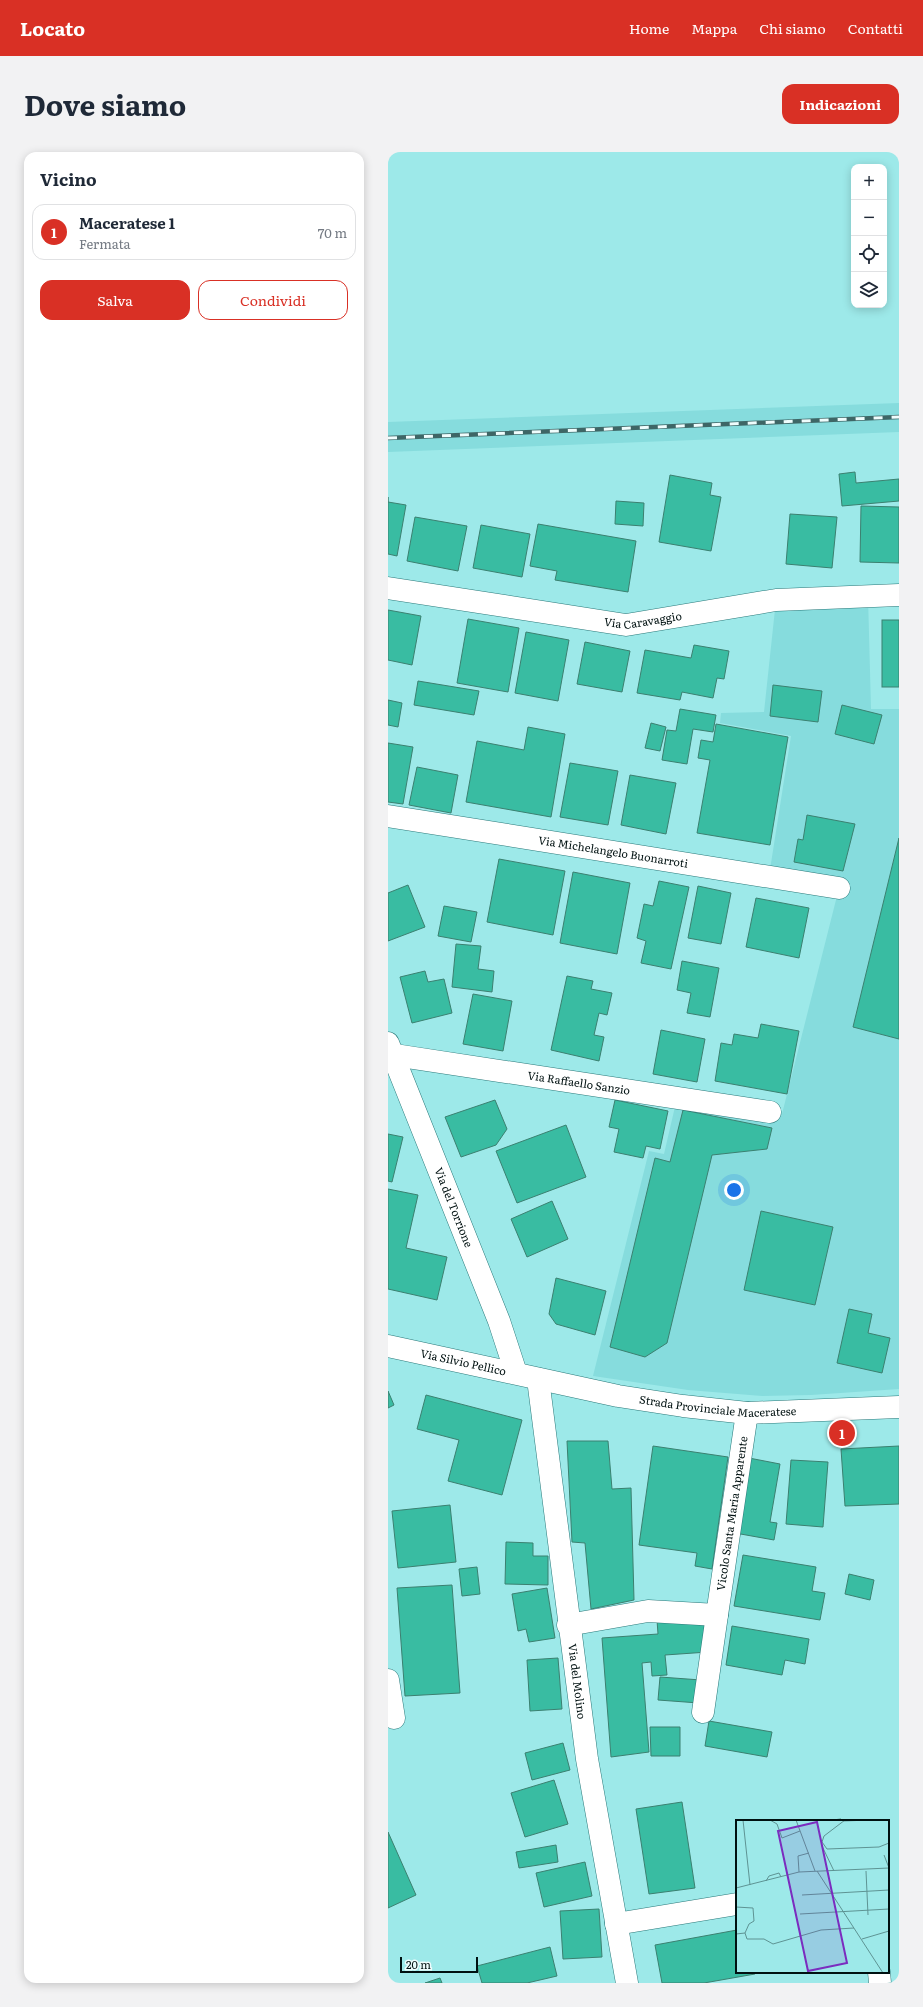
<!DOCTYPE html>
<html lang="it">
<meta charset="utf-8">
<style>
body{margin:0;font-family:Literata,serif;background:#f2f2f3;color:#1f2937}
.controls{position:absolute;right:12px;top:12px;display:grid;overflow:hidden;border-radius:8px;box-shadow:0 2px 10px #0003}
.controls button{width:36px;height:36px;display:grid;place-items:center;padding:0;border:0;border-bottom:1px solid #e0e1e3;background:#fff;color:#1f2937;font:20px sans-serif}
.scale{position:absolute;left:12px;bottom:10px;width:78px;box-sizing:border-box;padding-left:4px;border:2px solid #011;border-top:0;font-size:11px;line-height:14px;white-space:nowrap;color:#011;-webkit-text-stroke:3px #effdfd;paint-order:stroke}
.you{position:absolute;left:346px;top:1038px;width:14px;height:14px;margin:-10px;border:3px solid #fff;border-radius:50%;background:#1a73e8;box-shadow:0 0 0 6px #1a73e833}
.badge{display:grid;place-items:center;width:26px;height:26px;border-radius:50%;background:#d93025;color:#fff;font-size:13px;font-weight:700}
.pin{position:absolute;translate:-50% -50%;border:2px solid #fff;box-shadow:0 1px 4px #0006}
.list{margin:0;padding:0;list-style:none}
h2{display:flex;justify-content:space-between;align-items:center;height:52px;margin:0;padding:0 16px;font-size:17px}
h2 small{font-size:13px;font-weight:400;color:#747a83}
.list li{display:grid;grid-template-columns:26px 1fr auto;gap:12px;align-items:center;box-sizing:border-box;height:56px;margin:0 8px 8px;padding:0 8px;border:1px solid #e0e1e3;border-radius:12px}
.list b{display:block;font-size:15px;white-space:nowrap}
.list p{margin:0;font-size:13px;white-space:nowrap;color:#747a83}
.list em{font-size:13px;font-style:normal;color:#747a83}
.actions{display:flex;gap:8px;padding:12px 16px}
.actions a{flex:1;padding:9px 0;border:1px solid #d93025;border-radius:12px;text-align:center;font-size:14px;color:#d93025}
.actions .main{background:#d93025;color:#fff}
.icon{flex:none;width:22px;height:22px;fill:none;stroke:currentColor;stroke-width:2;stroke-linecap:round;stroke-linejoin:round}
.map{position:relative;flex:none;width:511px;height:1831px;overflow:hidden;border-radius:12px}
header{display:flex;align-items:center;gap:24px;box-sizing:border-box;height:56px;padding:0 20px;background:#d93025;color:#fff}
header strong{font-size:19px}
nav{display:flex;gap:22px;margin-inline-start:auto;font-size:14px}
.intro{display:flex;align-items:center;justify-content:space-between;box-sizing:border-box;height:96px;padding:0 24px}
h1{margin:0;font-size:28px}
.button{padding:10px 18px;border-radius:12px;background:#d93025;color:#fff;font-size:14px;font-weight:700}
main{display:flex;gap:24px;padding:0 24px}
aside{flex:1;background:#fff;border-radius:12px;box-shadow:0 2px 10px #0003}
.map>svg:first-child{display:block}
</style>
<header>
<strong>Locato</strong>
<nav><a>Home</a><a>Mappa</a><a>Chi siamo</a><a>Contatti</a></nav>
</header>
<div class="intro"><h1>Dove siamo</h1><a class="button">Indicazioni</a></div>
<main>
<aside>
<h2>Vicino<small></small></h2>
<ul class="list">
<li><span class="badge">1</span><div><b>Maceratese 1</b><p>Fermata</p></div><em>70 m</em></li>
</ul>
<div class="actions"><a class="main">Salva</a><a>Condividi</a></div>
</aside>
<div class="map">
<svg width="511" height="1831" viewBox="0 0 511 1831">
<rect width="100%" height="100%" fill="#9de9e9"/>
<g fill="#86dcdd">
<polygon points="511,251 511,280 0,300 0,270"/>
<polygon points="480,444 483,557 511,557 511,1237 423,1243 374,1244 300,1238 205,1224 261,999 276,1002 289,946 394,962 451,736 381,724 403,584 332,571 333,561 376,560 388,448"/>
</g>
<g fill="#39bca2" stroke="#3b8070">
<polygon points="467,320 468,331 511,327 511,349 454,354 451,322"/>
<polygon points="282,323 324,331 322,343 333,345 323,399 271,390"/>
<polygon points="0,345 0,350 18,353 9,404 0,402"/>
<polygon points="228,349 256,351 255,374 227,372"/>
<polygon points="473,354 511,355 511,411 472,410"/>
<polygon points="402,362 449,365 444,416 398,412"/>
<polygon points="27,365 79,374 70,419 19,409"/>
<polygon points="150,372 248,389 240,440 167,428 169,419 142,414"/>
<polygon points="93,373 142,382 134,425 85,416"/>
<polygon points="0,458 33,464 24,513 0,508"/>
<polygon points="80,467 131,476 120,540 69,531"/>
<rect x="494" y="468" width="17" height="67"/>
<polygon points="138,480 181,488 170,549 127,541"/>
<polygon points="197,490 242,499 234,540 189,532"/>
<polygon points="306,493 341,499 336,527 329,526 325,546 294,540 292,548 249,541 257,498 303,506"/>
<polygon points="30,529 91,539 86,563 26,553"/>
<polygon points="385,533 434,539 430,570 382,564"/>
<polygon points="0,548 14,551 10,575 0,573"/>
<polygon points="454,553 494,563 486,592 447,582"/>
<polygon points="292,557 328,563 325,580 305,577 299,612 274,608 279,578 288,579"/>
<polygon points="263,571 278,575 272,599 257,596"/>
<polygon points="328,572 400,585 382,693 309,681 322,608 310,606 313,588 325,590"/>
<polygon points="140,575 177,582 163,665 78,650 89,589 136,598"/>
<polygon points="0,591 25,595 15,652 0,650"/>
<polygon points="182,611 230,619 220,673 172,665"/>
<polygon points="29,615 70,623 63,661 21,653"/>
<polygon points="242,623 288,631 278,682 233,673"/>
<polygon points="419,663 467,672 455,719 406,710 410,687 415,688"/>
<polygon points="511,686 511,887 465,875"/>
<polygon points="111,707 177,719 165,783 99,770"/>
<polygon points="185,720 242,731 229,802 172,791"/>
<polygon points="271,729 301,735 283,817 253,811 258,789 249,786 256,752 265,754"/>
<polygon points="20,733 37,775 0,789 0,741"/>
<polygon points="310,734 343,741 333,792 300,786"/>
<polygon points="368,746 421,756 411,806 358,795"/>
<polygon points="56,754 89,760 83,790 50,784"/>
<polygon points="68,792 93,794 90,817 106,819 104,840 64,835"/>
<polygon points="294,809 331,816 322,865 299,861 303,841 289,838"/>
<polygon points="37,819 40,830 56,827 64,861 24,871 12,825"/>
<polygon points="179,824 205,829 203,837 224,841 219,863 211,861 206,883 216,885 211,909 163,898"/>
<polygon points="85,842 124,849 115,899 75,892"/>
<polygon points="373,872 411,879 399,942 327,929 333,891 344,893 346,882 370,886"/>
<polygon points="273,878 317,887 309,930 265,922"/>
<polygon points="107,948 119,977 108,993 73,1005 57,965"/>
<polygon points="227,948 280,959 272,997 258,994 255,1006 226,1000 231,977 221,975"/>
<polygon points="295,958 384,976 379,997 324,1003 279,1191 257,1205 222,1195 267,1006 282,1010"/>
<polygon points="178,973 198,1025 129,1051 108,999"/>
<polygon points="0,982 15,985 4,1030 0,1029"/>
<polygon points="0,1037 30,1043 18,1096 59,1105 49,1148 0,1137"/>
<polygon points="164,1049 180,1087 139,1105 123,1067"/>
<polygon points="373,1059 445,1075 427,1153 356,1138"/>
<polygon points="168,1126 218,1139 207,1183 168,1172 161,1162"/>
<polygon points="461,1157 484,1162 480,1181 502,1186 494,1221 449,1211"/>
<polygon points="0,1239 6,1253 0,1256"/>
<polygon points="38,1243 134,1268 114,1343 60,1329 71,1288 29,1277"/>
<polygon points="179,1289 220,1289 224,1337 243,1336 246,1448 203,1457 197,1391 184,1390"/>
<polygon points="265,1294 340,1305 324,1417 307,1414 309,1401 251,1393"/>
<polygon points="511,1294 511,1352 457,1354 453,1297"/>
<polygon points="361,1306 392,1312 382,1370 389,1371 386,1388 347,1381"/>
<polygon points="403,1308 440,1310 435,1375 398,1372"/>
<polygon points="62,1353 68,1410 10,1416 4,1359"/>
<polygon points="118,1390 145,1391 145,1404 160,1404 160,1433 117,1432"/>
<polygon points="355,1403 428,1415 424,1439 437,1441 432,1468 346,1454"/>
<polygon points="89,1415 92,1442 74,1444 71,1417"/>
<polygon points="461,1422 486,1428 482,1448 457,1442"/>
<polygon points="64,1433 72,1541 17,1544 9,1436"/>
<polygon points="159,1436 167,1486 141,1490 138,1477 130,1479 124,1442"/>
<polygon points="317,1464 320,1500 277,1503 279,1523 264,1524 263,1510 254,1511 261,1600 223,1605 214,1486 270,1482 269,1468"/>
<polygon points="344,1474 421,1487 417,1512 397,1508 394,1523 338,1513"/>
<polygon points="170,1506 174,1557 142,1559 139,1508"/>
<polygon points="272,1525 313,1528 311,1551 270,1548"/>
<polygon points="321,1569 384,1580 379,1605 317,1594"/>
<polygon points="262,1575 292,1575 292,1604 263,1604"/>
<polygon points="175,1591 182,1618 144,1628 137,1601"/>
<polygon points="166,1628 180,1672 137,1685 123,1641"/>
<polygon points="294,1650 307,1736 261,1742 248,1657"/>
<polygon points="453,1667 454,1669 436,1669"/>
<polygon points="0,1680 28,1743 0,1756"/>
<polygon points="168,1693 170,1710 131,1716 128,1700"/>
<polygon points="197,1710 204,1744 156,1755 148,1721"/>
<polygon points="211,1757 214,1805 175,1807 172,1759"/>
<polygon points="349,1778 349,1820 366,1820 367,1822 316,1831 274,1831 267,1793"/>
<polygon points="162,1795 169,1824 139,1831 94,1831 89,1814"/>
<polygon points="52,1826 54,1831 37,1831"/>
</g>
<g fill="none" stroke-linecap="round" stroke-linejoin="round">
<g stroke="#2a797a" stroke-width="23">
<g id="minor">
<path id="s1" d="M0,436l238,37 150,-25 123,-5"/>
<path id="s2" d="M0,664l451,72"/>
<path id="s3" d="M0,891l111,278 17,52"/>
<path id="s4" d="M0,902l382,58"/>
<path id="s5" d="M150,1227l49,380 40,224"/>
<path id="s6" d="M180,1473l80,-14 69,4 30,-202"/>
<polyline points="0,1528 6,1566"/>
<polyline points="315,1560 329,1463"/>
<polyline points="228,1772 349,1752"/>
<polyline points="491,1820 492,1831"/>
</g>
</g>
<g stroke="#2a797a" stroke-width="23">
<g id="major">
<path id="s7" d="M0,1194l230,50 65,10 64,7 152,-6"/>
</g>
</g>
<use href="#minor" stroke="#fff" stroke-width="22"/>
<use href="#major" stroke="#fff" stroke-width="22"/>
<g stroke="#3e6666" stroke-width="4.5">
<polyline id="rail" points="0,286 511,265"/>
</g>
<use href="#rail" stroke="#effdfd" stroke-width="3" stroke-dasharray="9" stroke-linecap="butt"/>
</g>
<g text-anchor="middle" stroke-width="3" stroke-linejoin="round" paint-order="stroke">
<g font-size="11" fill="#011" stroke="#effdfd">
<text dy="4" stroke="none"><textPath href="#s1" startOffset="258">Via Caravaggio</textPath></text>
<text dy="4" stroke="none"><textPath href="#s2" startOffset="228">Via Michelangelo Buonarroti</textPath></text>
<text dy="4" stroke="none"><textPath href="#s4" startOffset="193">Via Raffaello Sanzio</textPath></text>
<text dy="4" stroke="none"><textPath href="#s3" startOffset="177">Via del Torrione</textPath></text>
<text dy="4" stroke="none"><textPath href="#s7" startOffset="77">Via Silvio Pellico</textPath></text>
<text dy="4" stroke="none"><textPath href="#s7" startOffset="336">Strada Provinciale Maceratese</textPath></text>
<text dy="4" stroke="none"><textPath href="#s6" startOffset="253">Vicolo Santa Maria Apparente</textPath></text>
<text dy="4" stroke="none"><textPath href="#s5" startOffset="305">Via del Molino</textPath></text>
</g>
</g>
<g transform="translate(348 1668)">
<rect width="153" height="153" fill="#9de9e9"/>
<path fill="none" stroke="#5e9393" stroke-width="1" d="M7,0l7,65M34,0l7,4 5,14 18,-7M60,0l19,51M107,1l27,-1M86,26l12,25M91,29l52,-2 10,-4M91,29l-5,-7 2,-6 21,-16M148,35l5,13M81,51l66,102M130,51l2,44M63,52l-1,-16 11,-3M30,61l3,-5 10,-3 2,4M0,68l63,-16 90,-4M66,75l87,-5M0,87l17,1 1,13 -5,3 -4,9M64,94l89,-5M0,114l9,-1 2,6h17l9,5 48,-14 33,-2M126,119l27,-8"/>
<path fill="#7b2cbf" fill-opacity="0.15" stroke="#7b2cbf" stroke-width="2" d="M81,2l30,141 -39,8 -30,-140z"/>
<rect width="153" height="153" fill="none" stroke="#011" stroke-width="2"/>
</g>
</svg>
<div class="controls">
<button>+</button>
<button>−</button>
<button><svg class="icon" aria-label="locate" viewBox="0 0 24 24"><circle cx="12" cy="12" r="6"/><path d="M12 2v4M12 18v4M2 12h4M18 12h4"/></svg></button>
<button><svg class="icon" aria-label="layers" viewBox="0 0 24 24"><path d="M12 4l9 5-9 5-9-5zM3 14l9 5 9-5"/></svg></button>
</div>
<div class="scale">20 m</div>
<div class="you"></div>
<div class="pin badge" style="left:454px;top:1281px">1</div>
</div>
</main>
